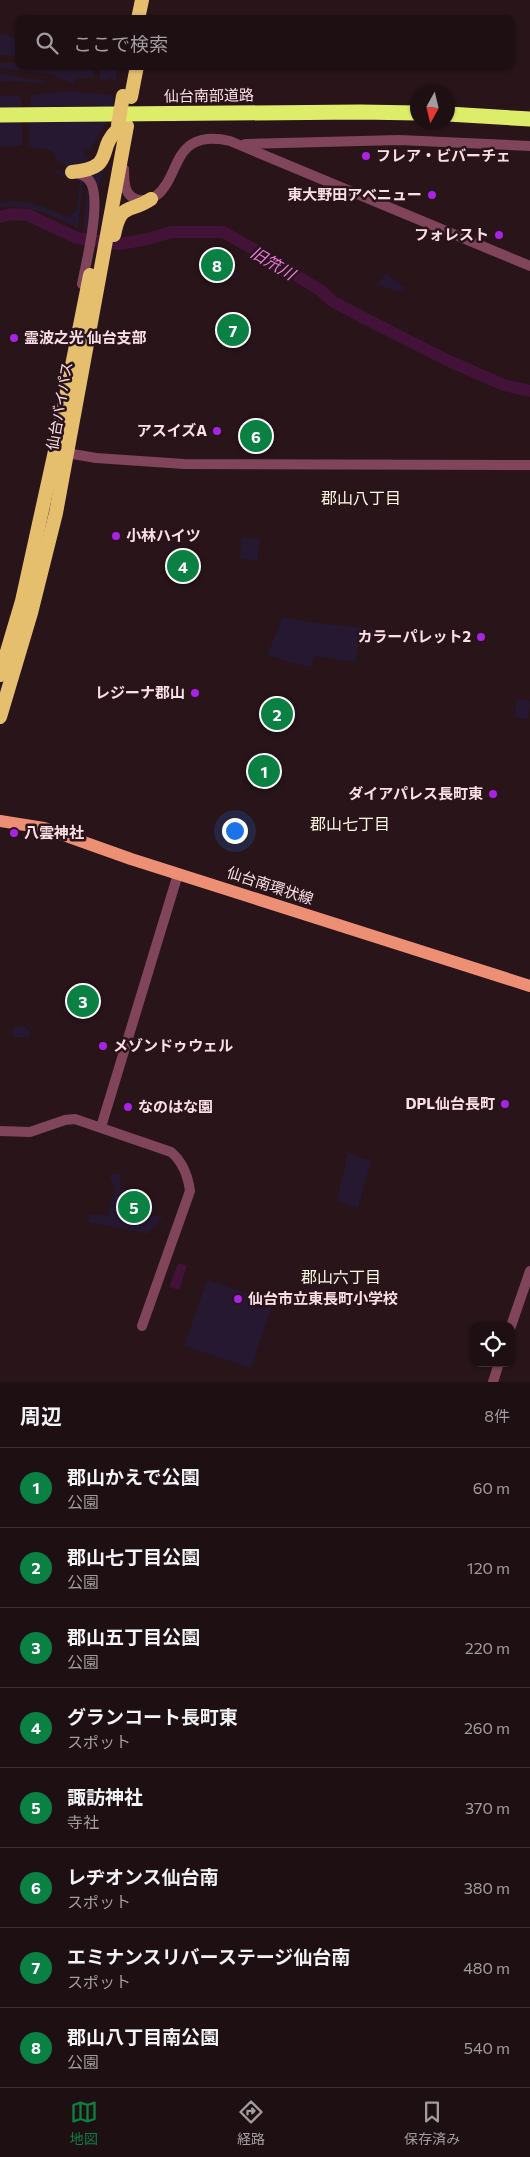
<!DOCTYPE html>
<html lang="ja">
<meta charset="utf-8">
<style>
body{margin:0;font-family:Commissioner,"Noto Sans JP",sans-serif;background:#2b1d21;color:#f1f3f6}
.controls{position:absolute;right:15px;bottom:15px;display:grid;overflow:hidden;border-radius:10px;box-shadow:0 1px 4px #0004}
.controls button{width:45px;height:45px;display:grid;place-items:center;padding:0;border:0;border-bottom:1px solid #3c2f33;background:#1e0f13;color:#f1f3f6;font:25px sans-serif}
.compass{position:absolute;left:410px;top:85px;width:45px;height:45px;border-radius:50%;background:#1e0f13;box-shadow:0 1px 4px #0004;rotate:188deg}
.you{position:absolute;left:234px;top:830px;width:18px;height:18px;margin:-12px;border:4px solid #fff;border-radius:50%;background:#1a73e8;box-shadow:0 0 0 8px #1a73e833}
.badge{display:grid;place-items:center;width:32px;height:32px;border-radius:50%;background:#0b8043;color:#fff;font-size:16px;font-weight:700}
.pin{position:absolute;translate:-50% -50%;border:2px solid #fff;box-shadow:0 1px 5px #0006}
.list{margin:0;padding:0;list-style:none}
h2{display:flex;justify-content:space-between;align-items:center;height:65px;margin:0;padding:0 20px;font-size:21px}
h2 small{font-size:16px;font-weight:400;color:#a19ca0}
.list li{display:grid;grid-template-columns:32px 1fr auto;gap:15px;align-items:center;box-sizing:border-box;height:80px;padding:0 20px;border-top:1px solid #3c2f33}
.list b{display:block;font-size:19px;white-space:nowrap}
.list p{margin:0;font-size:16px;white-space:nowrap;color:#a19ca0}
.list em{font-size:16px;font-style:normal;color:#a19ca0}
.icon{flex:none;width:28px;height:28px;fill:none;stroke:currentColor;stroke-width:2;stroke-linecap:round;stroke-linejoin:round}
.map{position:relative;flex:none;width:530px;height:1382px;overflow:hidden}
.search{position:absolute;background:#1e0f13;box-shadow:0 1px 4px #0004;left:15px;right:15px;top:15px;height:55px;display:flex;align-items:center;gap:12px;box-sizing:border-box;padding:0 18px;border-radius:10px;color:#a19ca0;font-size:19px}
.sheet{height:705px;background:#1e0f13}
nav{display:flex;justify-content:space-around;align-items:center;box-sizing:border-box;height:70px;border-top:1px solid #3c2f33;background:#1e0f13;font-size:14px;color:#a19ca0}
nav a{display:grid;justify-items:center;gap:2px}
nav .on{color:#0b8043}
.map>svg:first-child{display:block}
</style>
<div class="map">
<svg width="530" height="1382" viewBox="0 0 530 1382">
<rect width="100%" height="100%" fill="#281419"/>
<g fill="#261831">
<polygon points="6,34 18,41 18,56 0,55 0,35"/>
<polygon points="0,63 19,63 19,66 95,66 93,78 75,78 74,84 51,74 0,68"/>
<polygon points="101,66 118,66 116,80 112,80 112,77 109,77 109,80 99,79"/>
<polygon points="0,74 44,81 46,83 0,81"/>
<polygon points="64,91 111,95 114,99 110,109 100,110 100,105 29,107 32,95"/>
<polygon points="0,96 18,96 21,98 21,108 0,107"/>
<path d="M108,119l-18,30h-5l-1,7 4,1 -3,9c-8,2 -20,2 -27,-5 -3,-4 -3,-7 -7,-10 -6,-3 -14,-3 -21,-4l-1,-2 -1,-25z"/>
<polygon points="22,122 22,146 0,147 0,123"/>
<polygon points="106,163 98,187 86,173"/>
<path d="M53,167c9,8 22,6 30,15l-5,46c-25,-11 -49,-24 -78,-21v-4c26,-7 45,5 69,14l8,-7 3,-29 -22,-6z"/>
<polygon points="87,187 91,206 88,231 83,230"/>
<polygon points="211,249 226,263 225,268 237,274 236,278 208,274"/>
<polygon points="387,274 405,288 402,292 379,286 378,283"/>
<polygon points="242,537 260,539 257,561 239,558"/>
<polygon points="283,617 309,622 383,630 383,635 360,634 356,662 315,656 311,667 292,663 267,655"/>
<polygon points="516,699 530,701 528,719 515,717"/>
<polygon points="272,704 288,711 283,724 266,717"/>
<polygon points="252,764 278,768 278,777 262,774 258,777 250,775"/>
<polygon points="77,990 92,992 88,1013 77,1012 74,1009"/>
<polygon points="13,1026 25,1027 30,1031 29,1037 13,1037"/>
<polygon points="348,1153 371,1161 358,1208 337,1201"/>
<polygon points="111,1174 121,1174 120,1189 128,1190 126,1220 143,1222 145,1215 163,1216 147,1234 88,1222 89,1214 108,1216 115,1187 110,1178"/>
<polygon points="207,1280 273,1302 251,1368 184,1346"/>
</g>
<polygon fill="#431238" points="178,1263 187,1266 179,1290 169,1287"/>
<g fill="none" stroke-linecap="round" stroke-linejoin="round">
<polyline stroke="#431238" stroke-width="12" points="0,217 11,214 28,215 77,238 120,244 148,239 171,232 223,232 255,250 320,290 332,301 362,317 449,361 504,385 530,391"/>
<g stroke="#81455b" stroke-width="10">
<polyline points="245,144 399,140 530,146"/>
<path d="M124,169c0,14 0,31 19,31 5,0 10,-1 14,-5 16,-12 18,-41 35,-51 12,-7 25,-6 38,-3l300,125"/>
<path d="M74,172c5,2 10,3 14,7 16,15 -2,84 -6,105"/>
<polyline points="61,452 96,458 184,464 530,465"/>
<polyline points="101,1127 178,874"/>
<path d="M0,1131l30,1 35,-12 10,-1 96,33c12,10 17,24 19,39l-48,135"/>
<polyline points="511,1326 530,1271"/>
<polyline points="493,1382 499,1363"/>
</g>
<polyline stroke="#ed8f74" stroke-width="12" points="0,821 44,828 131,859 530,986"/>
<g stroke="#e5be6e" stroke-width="14">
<polyline points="138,19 142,0"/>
<polyline points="131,97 137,66"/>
<path d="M72,172c44,-4 24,-22 45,-42"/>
<path d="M114,235c7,-34 15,-21 37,-36"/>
<polyline points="0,675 22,601 55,451 90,275"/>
<polyline points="0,717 31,613 56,513 127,126"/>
</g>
<g stroke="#ddec69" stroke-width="15">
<polyline points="448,114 530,119"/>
<polyline points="0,115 360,112 418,113"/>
</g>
<polyline stroke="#e5be6e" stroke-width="14" points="118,125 123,96"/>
</g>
<g fill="#a823e3" stroke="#281419" stroke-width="2">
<circle cx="366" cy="156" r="5"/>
<circle cx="432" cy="195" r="5"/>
<circle cx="499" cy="235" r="5"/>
<circle cx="14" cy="338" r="5"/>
<circle cx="217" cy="431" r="5"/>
<circle cx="116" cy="536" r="5"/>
<circle cx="481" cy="637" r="5"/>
<circle cx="195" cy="693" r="5"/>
<circle cx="493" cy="794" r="5"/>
<circle cx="14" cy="833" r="5"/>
<circle cx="103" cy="1046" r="5"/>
<circle cx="505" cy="1104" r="5"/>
<circle cx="128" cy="1107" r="5"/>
<circle cx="238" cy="1299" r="5"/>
</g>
<g text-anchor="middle" stroke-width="5" stroke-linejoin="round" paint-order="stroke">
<g font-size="15" fill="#fbdfe7" stroke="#281419">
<text transform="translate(209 96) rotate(-1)" y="5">仙台南部道路</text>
<text transform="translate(60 406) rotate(-80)" y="5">仙台バイパス</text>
<text transform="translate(270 886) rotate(18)" y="5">仙台南環状線</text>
</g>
<g font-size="15" font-weight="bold" fill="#fbdfe7" stroke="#281419" text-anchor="start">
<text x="376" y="161">フレア・ビバーチェ</text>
<text x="422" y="200" text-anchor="end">東大野田アベニュー</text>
<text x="489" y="240" text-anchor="end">フォレスト</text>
<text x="24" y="343">霊波之光 仙台支部</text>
<text x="207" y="436" text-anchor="end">アスイズA</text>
<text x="126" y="541">小林ハイツ</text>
<text x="471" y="642" text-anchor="end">カラーパレット2</text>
<text x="185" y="698" text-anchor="end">レジーナ郡山</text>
<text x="483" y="799" text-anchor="end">ダイアパレス長町東</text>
<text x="24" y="838">八雲神社</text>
<text x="113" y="1051">メゾンドゥウェル</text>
<text x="495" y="1109" text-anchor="end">DPL仙台長町</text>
<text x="138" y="1112">なのはな園</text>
<text x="248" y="1304">仙台市立東長町小学校</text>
</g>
<g font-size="16" font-style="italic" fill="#ee7ae7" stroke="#281419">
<text transform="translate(273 263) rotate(31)" y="6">旧笊川</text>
</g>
<g font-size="16" fill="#fbfae1" stroke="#281419">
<text x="361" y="504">郡山八丁目</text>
<text x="350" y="830">郡山七丁目</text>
<text x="341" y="1283">郡山六丁目</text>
</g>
</g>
</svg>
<div class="controls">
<button><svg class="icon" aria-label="locate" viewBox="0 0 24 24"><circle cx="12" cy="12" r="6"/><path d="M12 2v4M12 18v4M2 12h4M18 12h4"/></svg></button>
</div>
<svg class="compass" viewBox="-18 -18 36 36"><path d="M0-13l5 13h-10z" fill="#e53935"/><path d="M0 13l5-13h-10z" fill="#a19ca0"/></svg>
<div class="you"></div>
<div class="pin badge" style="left:264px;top:771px">1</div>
<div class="pin badge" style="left:277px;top:714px">2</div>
<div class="pin badge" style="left:83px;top:1001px">3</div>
<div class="pin badge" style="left:183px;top:566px">4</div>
<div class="pin badge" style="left:134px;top:1207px">5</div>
<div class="pin badge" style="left:256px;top:436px">6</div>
<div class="pin badge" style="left:233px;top:330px">7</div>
<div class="pin badge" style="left:217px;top:265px">8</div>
<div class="search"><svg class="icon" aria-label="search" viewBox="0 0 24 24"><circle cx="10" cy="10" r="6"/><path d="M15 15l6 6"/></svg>ここで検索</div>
</div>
<section class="sheet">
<h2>周辺<small>8件</small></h2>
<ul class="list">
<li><span class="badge">1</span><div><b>郡山かえで公園</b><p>公園</p></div><em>60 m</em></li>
<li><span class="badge">2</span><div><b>郡山七丁目公園</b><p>公園</p></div><em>120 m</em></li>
<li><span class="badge">3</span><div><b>郡山五丁目公園</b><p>公園</p></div><em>220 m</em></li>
<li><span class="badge">4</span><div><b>グランコート長町東</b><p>スポット</p></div><em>260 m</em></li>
<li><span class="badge">5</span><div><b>諏訪神社</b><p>寺社</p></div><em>370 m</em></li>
<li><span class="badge">6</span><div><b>レヂオンス仙台南</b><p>スポット</p></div><em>380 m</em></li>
<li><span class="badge">7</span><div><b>エミナンスリバーステージ仙台南</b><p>スポット</p></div><em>480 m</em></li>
<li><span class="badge">8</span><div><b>郡山八丁目南公園</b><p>公園</p></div><em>540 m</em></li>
</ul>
</section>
<nav>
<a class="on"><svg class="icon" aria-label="map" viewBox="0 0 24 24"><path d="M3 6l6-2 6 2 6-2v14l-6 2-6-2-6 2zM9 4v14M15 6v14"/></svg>地図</a>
<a><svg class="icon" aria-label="directions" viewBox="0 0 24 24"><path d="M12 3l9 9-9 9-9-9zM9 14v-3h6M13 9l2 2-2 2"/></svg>経路</a>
<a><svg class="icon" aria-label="saved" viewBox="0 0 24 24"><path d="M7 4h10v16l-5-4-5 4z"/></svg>保存済み</a>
</nav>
